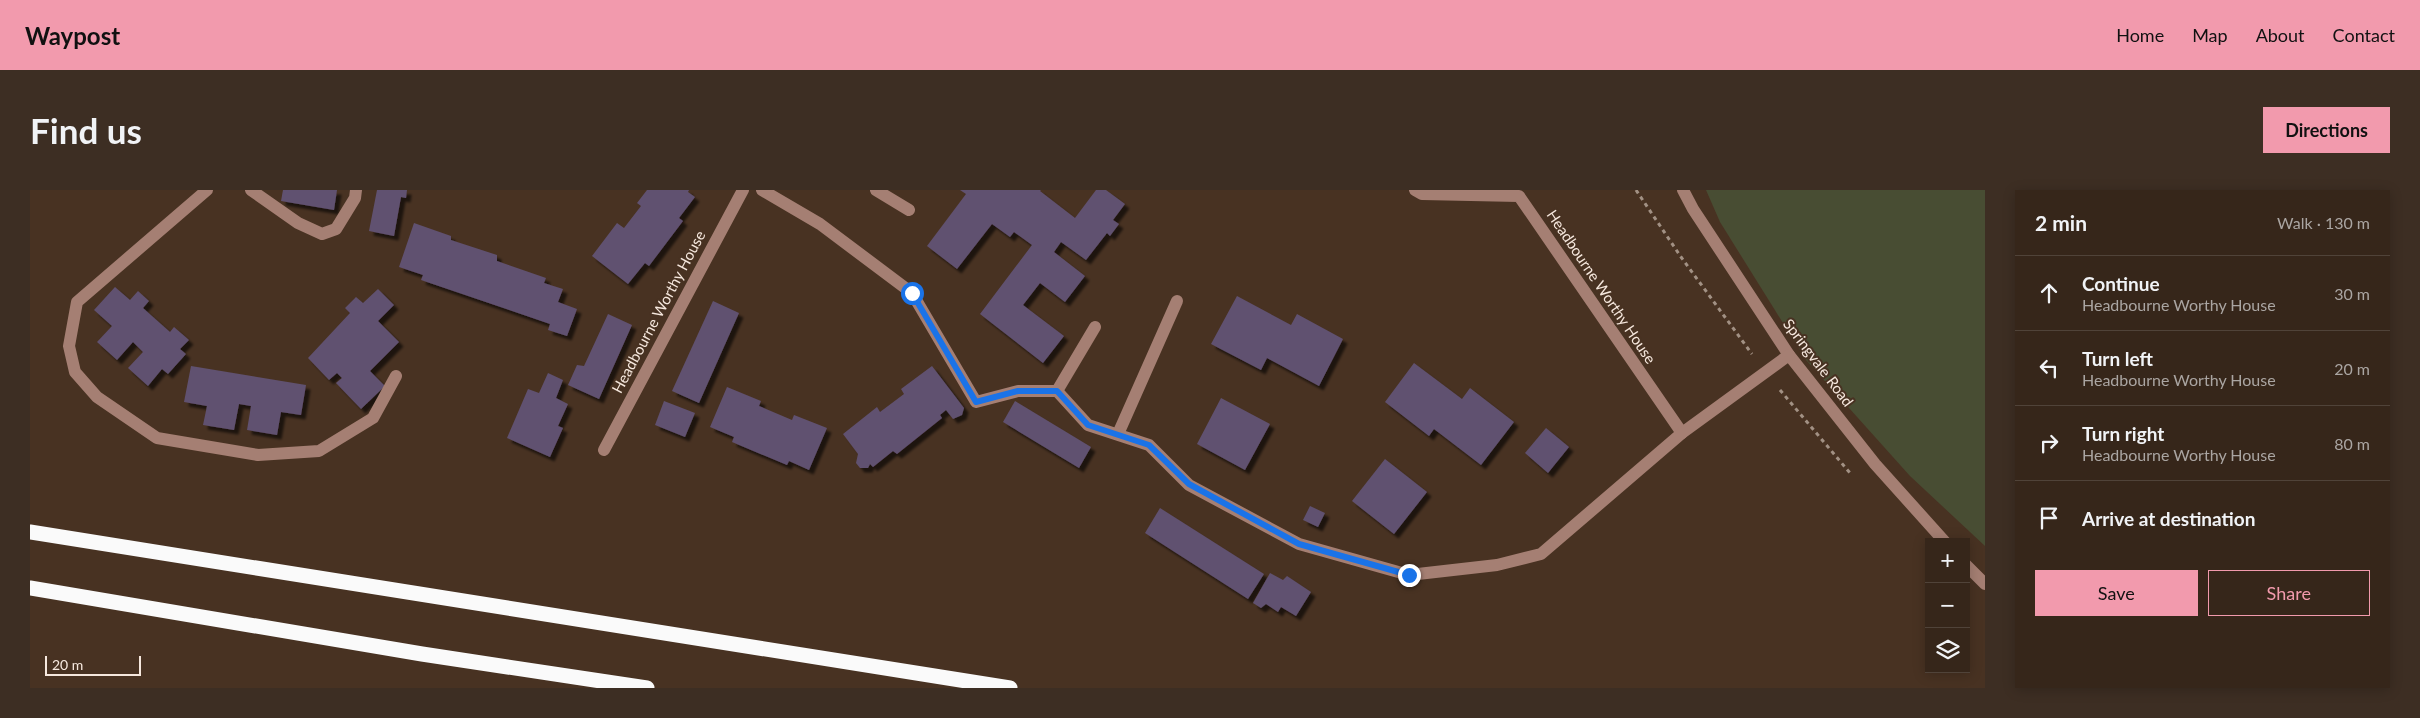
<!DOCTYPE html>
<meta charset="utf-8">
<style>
body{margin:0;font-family:Lato,sans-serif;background:#3d2e23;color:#f1f3f6}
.controls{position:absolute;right:15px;bottom:15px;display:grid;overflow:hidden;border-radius:0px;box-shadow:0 2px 12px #0003}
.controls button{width:45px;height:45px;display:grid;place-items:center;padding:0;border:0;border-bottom:1px solid #504339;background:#36261a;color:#f1f3f6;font:25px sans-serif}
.scale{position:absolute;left:15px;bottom:12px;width:96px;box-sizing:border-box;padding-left:5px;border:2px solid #f6e8de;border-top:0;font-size:14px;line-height:18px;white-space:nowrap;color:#f6e8de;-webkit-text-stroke:4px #483222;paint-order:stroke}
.stop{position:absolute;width:15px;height:15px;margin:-11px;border:4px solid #1a73e8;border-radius:50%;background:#fff}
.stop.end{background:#1a73e8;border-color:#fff;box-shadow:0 1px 5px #0008}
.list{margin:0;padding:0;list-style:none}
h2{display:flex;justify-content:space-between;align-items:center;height:65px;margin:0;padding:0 20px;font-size:21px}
h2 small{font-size:16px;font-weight:400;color:#aaa5a2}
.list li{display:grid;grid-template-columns:32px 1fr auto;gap:15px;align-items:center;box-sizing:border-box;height:75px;padding:0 20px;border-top:1px solid #504339}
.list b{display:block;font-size:19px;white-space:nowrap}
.list p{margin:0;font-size:16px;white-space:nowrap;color:#aaa5a2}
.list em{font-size:16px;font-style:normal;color:#aaa5a2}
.actions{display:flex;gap:10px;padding:15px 20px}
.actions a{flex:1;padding:11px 0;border:1px solid #f29aad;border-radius:0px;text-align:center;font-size:18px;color:#f29aad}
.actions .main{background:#f29aad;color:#111}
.icon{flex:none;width:28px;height:28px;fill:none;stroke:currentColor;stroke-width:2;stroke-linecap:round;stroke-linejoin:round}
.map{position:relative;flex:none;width:1955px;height:498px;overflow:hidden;border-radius:0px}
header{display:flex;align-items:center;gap:30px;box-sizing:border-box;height:70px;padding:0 25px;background:#f29aad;color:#111}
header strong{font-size:24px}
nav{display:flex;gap:28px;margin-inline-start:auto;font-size:18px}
.intro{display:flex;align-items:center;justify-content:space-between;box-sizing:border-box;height:120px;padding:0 30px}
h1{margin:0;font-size:35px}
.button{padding:12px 22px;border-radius:0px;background:#f29aad;color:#111;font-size:18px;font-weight:700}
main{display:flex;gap:30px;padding:0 30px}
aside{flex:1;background:#36261a;border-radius:0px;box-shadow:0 2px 12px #0003}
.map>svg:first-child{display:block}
</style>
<header>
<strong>Waypost</strong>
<nav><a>Home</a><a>Map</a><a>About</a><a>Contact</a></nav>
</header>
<div class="intro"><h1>Find us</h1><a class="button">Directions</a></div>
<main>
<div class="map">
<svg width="1955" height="498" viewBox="0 0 1955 498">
<defs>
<filter id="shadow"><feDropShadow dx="4.5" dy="4.5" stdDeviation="1" flood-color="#0009"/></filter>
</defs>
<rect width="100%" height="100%" fill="#483222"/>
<polygon fill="#484d33" points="1676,0 1955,0 1955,356 1880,286 1776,170 1690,32"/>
<g fill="#605170" filter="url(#shadow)">
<polygon points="253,0 307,0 304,20 251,11"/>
<polygon points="347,0 377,0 376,8 371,7 364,46 339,41"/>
<polygon points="617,0 659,0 658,2 665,7 649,28 653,31 619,76 615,73 598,94 562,66 587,33 594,38 611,16 607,13"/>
<polygon points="930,0 1011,0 1010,1 1045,28 1066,0 1076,0 1095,14 1083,30 1089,34 1080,46 1077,43 1056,70 1031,52 1024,62 1055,86 1035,112 1010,93 993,115 1034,146 1013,173 950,124 1002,55 984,42 980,47 962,34 927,79 897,56 936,4"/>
<polygon points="384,33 421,46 421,50 467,65 467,71 516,88 514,93 533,99 528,112 547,119 537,146 518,140 520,134 391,90 393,85 369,77"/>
<polygon points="85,97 100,110 108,101 119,111 113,118 140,142 144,137 159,150 150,159 156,164 138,184 132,179 118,196 98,178 113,162 103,152 87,170 67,152 82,136 64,120"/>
<polygon points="348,99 364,115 348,131 369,152 340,181 355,196 331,219 306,193 312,188 307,183 299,190 278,168 320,123 315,118 326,107 333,113"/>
<polygon points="1207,106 1261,135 1267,124 1313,149 1289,196 1237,168 1231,180 1181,154"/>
<polygon points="683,111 709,123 669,213 642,201"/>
<polygon points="578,124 602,135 569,209 538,195 547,175 554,176"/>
<polygon points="1384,173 1432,209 1440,198 1484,232 1451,275 1404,239 1399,246 1355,212"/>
<polygon points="161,176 276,195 271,225 251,222 247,245 217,240 221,216 209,214 204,240 173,235 177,216 154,212"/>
<polygon points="902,176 934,218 932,225 923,229 916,220 910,225 912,228 867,264 863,261 843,277 840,274 838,278 830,278 826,273 828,264 813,244 847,217 850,222 874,204 871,199"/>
<polygon points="518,183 533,190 526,208 538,214 528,236 533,238 520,267 477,248 498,199 509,203"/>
<polygon points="697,197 731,211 729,216 762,230 764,225 797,238 779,280 759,271 757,275 702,252 704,247 680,237"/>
<polygon points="1191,208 1240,234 1215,280 1167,254"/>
<polygon points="634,211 665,223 655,247 625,235"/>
<polygon points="985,211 1061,257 1049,278 973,232"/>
<polygon points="1516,238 1539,257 1518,283 1495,263"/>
<polygon points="1355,269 1397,302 1364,344 1322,311"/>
<polygon points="1280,316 1295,323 1288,337 1273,330"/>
<polygon points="1130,318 1234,384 1218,409 1115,343"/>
<polygon points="1240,383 1253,390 1257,386 1281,402 1266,426 1251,417 1248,422 1236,414 1231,418 1223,413"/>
</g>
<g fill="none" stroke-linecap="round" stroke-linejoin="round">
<g stroke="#a29184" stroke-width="3" stroke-dasharray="4 4" stroke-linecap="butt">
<polyline points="1606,0 1651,67 1722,164"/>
<polyline points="1750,200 1820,283"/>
</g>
<g stroke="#a57f73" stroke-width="12">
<polyline points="177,0 47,112 39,156 45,182 67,207 127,248 228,265 289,261 343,228 366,186"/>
<polyline points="221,0 268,33 292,44 306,39 325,8 326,0"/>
<polyline points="732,0 790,34 882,103 946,212 988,201 1027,201"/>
<polyline points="846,0 879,20"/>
<polyline points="1385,0 1392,4 1489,6 1652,243"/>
<polyline points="1653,0 1663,19 1759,165 1845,274 1915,352"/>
<polyline points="1065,137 1027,201 1058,235 1119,255 1159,295 1269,354 1379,385 1467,375 1511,364 1652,243 1759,165"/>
<polyline points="1088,244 1147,111"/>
<polyline points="574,260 713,0"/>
<polyline points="1936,375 1955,394"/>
</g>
<g stroke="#fafafa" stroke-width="15">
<polyline points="0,342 980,498"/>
<polyline points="0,398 392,464 617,498"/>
</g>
</g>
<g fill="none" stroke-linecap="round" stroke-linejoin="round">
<polyline stroke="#1a73e8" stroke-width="6" points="882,103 946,212 988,201 1027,201 1058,235 1119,255 1159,294 1269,354 1379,385"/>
</g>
<g text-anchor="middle" stroke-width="4" stroke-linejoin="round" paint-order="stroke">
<g font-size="15" fill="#f6e8de" stroke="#483222">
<text transform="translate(1571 97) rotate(56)" y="5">Headbourne Worthy House</text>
<text transform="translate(629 122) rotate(-62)" y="5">Headbourne Worthy House</text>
<text transform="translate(1788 173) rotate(53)" y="5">Springvale Road</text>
</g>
</g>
</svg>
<div class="controls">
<button>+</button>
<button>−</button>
<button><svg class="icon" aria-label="layers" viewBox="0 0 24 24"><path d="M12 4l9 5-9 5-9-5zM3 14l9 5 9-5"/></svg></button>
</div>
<div class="scale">20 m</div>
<div class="stop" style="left:882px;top:103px"></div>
<div class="stop end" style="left:1379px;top:385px"></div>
</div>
<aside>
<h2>2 min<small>Walk · 130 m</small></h2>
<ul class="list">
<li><svg class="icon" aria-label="ahead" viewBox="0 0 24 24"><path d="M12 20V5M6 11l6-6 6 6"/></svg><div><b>Continue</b><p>Headbourne Worthy House</p></div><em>30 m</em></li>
<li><svg class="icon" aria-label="left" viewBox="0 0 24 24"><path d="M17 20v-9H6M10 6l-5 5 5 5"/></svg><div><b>Turn left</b><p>Headbourne Worthy House</p></div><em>20 m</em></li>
<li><svg class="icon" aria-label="right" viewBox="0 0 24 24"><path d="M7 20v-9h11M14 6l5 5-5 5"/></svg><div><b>Turn right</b><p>Headbourne Worthy House</p></div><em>80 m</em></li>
<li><svg class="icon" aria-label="arrive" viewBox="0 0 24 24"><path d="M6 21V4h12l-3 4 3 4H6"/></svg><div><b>Arrive at destination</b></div></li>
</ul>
<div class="actions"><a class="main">Save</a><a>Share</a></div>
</aside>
</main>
